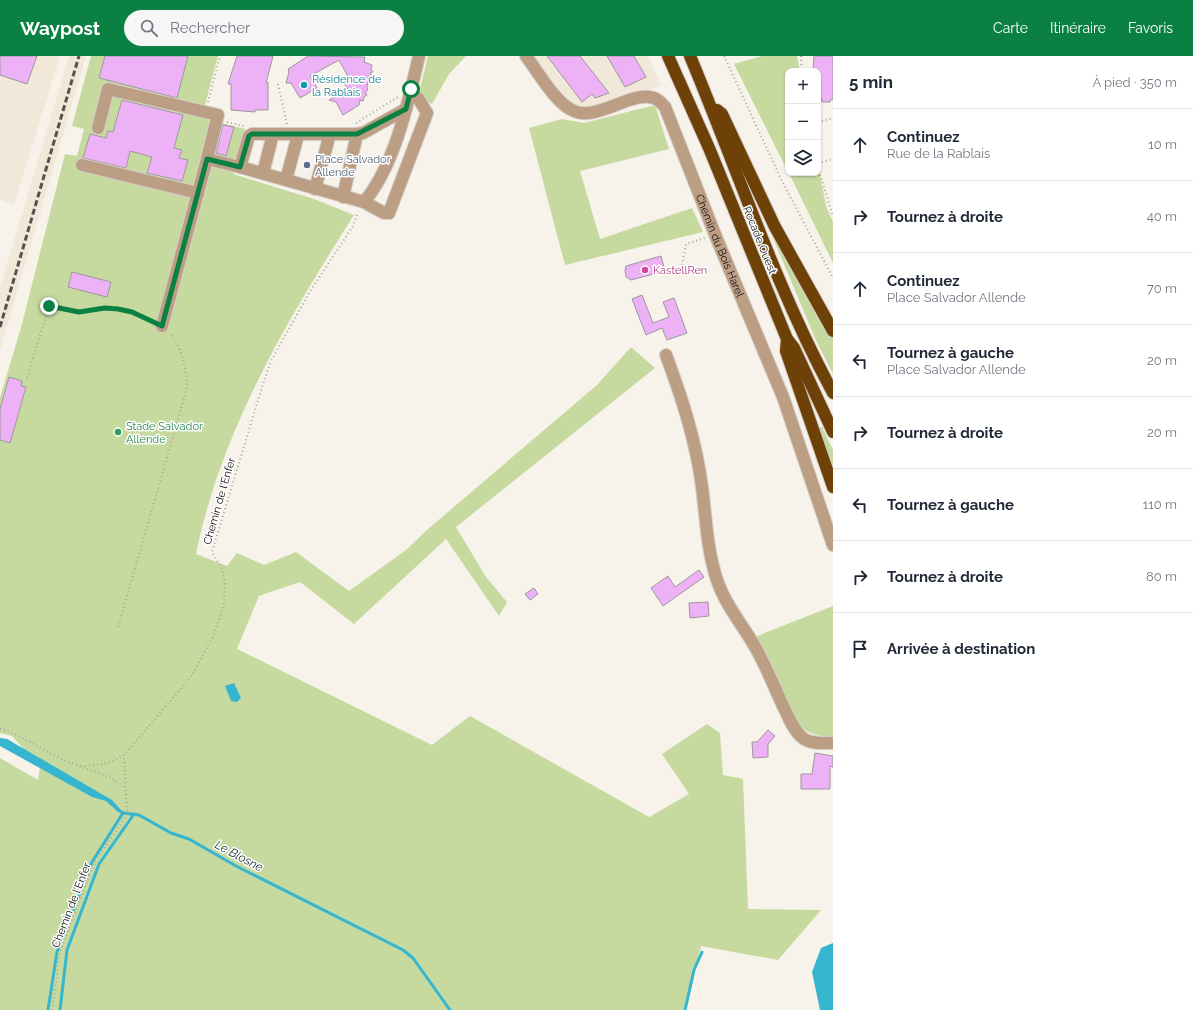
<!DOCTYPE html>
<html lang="fr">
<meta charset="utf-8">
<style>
body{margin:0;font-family:Raleway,sans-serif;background:#f6f6f7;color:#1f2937}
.controls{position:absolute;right:12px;top:12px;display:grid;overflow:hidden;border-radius:8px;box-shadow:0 1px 3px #0004}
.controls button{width:36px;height:36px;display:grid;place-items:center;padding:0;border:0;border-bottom:1px solid #e0e1e3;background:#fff;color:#1f2937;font:20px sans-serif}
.stop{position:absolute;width:12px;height:12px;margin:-9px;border:3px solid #0b8043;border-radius:50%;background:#fff}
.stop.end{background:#0b8043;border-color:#fff;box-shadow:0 1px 4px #0008}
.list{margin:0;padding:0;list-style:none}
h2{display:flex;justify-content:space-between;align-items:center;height:52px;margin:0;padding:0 16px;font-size:17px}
h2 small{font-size:13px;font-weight:400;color:#747a83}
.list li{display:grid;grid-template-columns:26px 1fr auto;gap:12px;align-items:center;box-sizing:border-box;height:72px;padding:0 16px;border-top:1px solid #e0e1e3}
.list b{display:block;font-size:15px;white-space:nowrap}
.list p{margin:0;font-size:13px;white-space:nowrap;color:#747a83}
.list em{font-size:13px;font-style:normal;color:#747a83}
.icon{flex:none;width:22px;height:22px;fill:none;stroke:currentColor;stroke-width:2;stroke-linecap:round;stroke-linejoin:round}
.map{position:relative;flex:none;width:833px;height:954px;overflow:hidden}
header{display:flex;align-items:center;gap:24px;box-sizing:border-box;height:56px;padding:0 20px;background:#0b8043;color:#fff}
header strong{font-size:19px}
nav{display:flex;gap:22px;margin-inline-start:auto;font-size:14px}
.search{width:280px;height:36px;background:#f6f6f7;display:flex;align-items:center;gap:10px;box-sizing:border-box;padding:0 14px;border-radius:22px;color:#747a83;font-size:15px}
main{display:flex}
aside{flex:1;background:#fff}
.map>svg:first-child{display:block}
</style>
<header>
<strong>Waypost</strong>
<div class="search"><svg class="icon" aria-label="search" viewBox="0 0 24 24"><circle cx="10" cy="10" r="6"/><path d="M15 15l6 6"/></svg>Rechercher</div>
<nav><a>Carte</a><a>Itinéraire</a><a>Favoris</a></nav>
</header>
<main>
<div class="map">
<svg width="833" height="954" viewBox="0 0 833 954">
<rect width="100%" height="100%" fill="#f7f2ea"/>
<g fill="#f1e8d9">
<polygon points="0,0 60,0 14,149 0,144"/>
<polygon points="69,0 86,0 0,294 0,232"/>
<polygon points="533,0 648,0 661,30 585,54 575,50 562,39"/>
</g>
<g fill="#c6daa0">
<path d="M91,0h127l-13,49 17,6 2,5 -2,7 23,6 -12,45 81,25 40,16c-67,105 -133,216 -158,339l31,12 10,-13 27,12 32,-13 53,39 57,-41 22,-21 169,-144 34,-38 24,21 -199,159 30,50 21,25 -8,14 -53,-77 -92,85 -54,-42 -41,14 -22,53 195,96 38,-29 179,101 40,-23 -27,-40 45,-30 13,9 3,42 20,4 5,130 73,1 -43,50 -77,-14 -15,64h-686v-252l38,22 2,-13 -28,-31 -12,-3v-335l22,-74 43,-170 12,2 7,-27 -12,-3z"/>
<polygon points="428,0 466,0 449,18 432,48 418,41"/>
<polygon points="762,0 797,0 800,15 788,15 788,116 734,8"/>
<polygon points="655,49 669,93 580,115 600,183 692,152 703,176 565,209 529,72 562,63 584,67"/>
<polygon points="818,107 826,150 833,166 833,207 789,117 818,117"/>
<polygon points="763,158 833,280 833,318 814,280"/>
<polygon points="822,371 833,394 833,422 817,372"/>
<path d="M833,550v130c-9,1 -22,-1 -29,-7 -15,-14 -38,-72 -47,-93z"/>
</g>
<g fill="#36b5cf">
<polygon points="234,627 241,642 237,646 231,645 225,630"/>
<polygon points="0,682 7,683 112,744 121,754 118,756 106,745 92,741 0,690"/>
<polygon points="833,887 833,954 820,954 812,916 821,892"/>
</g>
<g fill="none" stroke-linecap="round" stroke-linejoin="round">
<g stroke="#36b5cf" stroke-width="3">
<polyline points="117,753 123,757 139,759 171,777 189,783 236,810 403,894 413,902 450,954"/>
<polyline points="48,954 57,896 92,806 123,757"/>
<polyline points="60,954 67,894 99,808 134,758"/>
<polyline points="685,954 694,914 702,896"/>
</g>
</g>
<g fill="#edb2f6" stroke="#9d979e">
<polygon points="0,0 37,0 27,28 0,19"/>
<polygon points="105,0 188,0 177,42 99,22"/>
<polygon points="237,0 273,0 266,27 268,26 268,54 255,54 255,56 231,54 231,28 228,28"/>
<polygon points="308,0 365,1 364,6 372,9 371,13 373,16 370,17 372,21 369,22 367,31 368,34 365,36 367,39 364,41 363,45 360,44 359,49 343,59 336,46 329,44 348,33 344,28 350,24 339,4 310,20 317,32 300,42 291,27 286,27 289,16 288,13"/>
<polygon points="547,0 580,0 609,37 595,42 592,38 582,46"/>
<polygon points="607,0 634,0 646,21 625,31"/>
<polygon points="814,0 833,0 833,44 831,43 830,46 822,46 822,43 818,43 818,15 813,15"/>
<polygon points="122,44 183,59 174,92 182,94 179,102 188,104 182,125 147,117 152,101 130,95 126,112 83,102 90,78 106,82 108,75 113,76"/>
<polygon points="223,69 234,71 226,100 216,97"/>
<polygon points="661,200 665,215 631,224 626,221 625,215 626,210"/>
<polygon points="72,216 111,226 107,241 68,231"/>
<polygon points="642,239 653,267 669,261 663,246 674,242 687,277 667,284 662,272 646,279 632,243"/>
<polygon points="9,321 22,325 21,330 26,331 10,387 0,384 0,353"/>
<polygon points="699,514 704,521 663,550 651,532 668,520 675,531"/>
<polygon points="534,532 538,538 530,544 525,538"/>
<polygon points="708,546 709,560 690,562 689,547"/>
<polygon points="768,674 775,680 768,688 768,701 753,702 752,686 757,686"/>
<polygon points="815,697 833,700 833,711 830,710 830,733 801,733 801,718 812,718"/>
</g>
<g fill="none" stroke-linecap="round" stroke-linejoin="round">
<g stroke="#d3cec7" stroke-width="14">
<g id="minor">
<path id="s1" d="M526,0c12,16 30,48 48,55 23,11 61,-23 82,-12 3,1 6,5 9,8l51,130 67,160 50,148"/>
<polyline points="98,72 108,33 218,59 207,103"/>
<polyline points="357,78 363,77 406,53"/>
<polyline points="82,109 198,137"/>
<polyline points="263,117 273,78"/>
<polyline points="286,124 298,79"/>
<polyline points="315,133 330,78"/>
<polyline points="343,141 357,78 252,78 249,80 240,111 364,146 384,157 389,157 427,57 418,42 411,36"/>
<path d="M364,146c31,-37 44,-99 55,-146"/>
<polyline points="162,270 207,103 240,111"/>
<path d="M666,299c16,43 30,86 36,132 4,31 5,63 15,93 8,24 24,43 37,65 12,20 20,42 30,63 5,10 10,24 20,31 8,5 19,4 29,4"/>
</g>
</g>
<g stroke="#d3cec7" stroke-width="14">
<g id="highway">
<polyline points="668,0 709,92 787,283 794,292 833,376"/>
<path d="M690,0c47,112 85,230 143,337"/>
<polyline points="717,54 722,58 775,171 833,275"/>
<polyline points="787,283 786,295 833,431"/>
</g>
</g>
<g stroke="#a8a49d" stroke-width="2" stroke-dasharray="1 3" stroke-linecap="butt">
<polyline points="724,0 782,125 833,222"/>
<polyline points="801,0 802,15"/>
<polyline points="278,28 287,68"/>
<polyline points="208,46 220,0"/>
<polyline points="227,66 244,70"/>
<polyline points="818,66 833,62"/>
<polyline points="356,67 398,41"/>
<polyline points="818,107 833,103"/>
<polyline points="818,111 833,161"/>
<polyline points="682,209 686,188 705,182"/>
<polyline points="27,322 49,250 79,256 105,252 119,253 132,256 152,265"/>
<path d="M118,571l69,-239c-1,-20 -4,-39 -17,-54"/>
<path d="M0,673c24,6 42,22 64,31 22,10 44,12 62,29"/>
<path d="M81,710c16,0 30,-3 43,-11l67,-78 22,-41 11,-31 1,-23 -3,-13 -10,-17 50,-165 9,-26 38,-68 44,-67 5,-14"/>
<polyline points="52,954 60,896 94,807 127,759 124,699"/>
</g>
<use href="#minor" stroke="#bb9e83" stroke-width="12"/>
<use href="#highway" stroke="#6e4108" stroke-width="12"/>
<polyline stroke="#56534f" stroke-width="3" stroke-dasharray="6 3" stroke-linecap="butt" points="0,271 79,0"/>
</g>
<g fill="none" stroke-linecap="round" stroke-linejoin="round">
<polyline stroke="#0b8043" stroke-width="5" points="49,250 79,256 105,252 118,253 132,256 162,270 207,103 240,111 249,80 252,78 357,78 406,53 411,33"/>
</g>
<circle fill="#0f9aa8" stroke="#fff" stroke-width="1.5" cx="304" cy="29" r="4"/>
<circle fill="#5c6f8a" stroke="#fff" stroke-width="1.5" cx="307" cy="109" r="4"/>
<circle fill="#d1479c" stroke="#fff" stroke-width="1.5" cx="645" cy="214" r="4"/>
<circle fill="#2e9e5b" stroke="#fff" stroke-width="1.5" cx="118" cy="376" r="4"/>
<g text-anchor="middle" stroke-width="3" stroke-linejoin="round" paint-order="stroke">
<g font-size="11" fill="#0d838f" stroke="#fff" text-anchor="start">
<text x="312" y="27">Résidence de<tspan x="312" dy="13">la Rablais</tspan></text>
</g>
<g font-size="11" fill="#4e5e75" stroke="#fff" text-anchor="start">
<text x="315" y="107">Place Salvador<tspan x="315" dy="13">Allende</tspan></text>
</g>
<g font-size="11" fill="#14120f" stroke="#fff">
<text transform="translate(760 184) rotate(68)" y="4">Rocade Ouest</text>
<text dy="4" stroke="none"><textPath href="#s1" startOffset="320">Chemin du Bois Harel</textPath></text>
<text transform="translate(219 445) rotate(-74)" y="4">Chemin de l'Enfer</text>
<text transform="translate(71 849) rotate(-69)" y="4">Chemin de l'Enfer</text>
</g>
<g font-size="11" fill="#b23c85" stroke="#fff" text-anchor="start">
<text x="653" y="218">KastellRen</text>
</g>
<g font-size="11" fill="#27864d" stroke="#fff" text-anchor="start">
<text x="126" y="374">Stade Salvador<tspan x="126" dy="13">Allende</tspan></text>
</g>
<g font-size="12" font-style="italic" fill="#192e34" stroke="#fff">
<text transform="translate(239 800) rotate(28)" y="4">Le Blosne</text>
</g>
</g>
</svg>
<div class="controls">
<button>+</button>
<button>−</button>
<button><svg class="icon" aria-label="layers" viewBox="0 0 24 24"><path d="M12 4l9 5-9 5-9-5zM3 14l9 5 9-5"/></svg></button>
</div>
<div class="stop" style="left:411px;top:33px"></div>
<div class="stop end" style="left:49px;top:250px"></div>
</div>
<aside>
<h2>5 min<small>À pied · 350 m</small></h2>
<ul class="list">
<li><svg class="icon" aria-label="ahead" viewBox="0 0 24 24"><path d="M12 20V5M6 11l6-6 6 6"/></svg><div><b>Continuez</b><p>Rue de la Rablais</p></div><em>10 m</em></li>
<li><svg class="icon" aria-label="right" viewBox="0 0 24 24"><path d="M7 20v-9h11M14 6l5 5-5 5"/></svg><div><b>Tournez à droite</b></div><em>40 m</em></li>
<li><svg class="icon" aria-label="ahead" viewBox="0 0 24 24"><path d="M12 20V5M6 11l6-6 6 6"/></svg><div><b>Continuez</b><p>Place Salvador Allende</p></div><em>70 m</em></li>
<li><svg class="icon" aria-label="left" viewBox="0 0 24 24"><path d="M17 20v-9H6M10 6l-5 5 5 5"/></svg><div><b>Tournez à gauche</b><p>Place Salvador Allende</p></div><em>20 m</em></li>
<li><svg class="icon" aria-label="right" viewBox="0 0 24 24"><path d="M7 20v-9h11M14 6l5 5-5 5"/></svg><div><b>Tournez à droite</b></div><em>20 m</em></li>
<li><svg class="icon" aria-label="left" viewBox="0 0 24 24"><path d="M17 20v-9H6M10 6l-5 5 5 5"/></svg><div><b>Tournez à gauche</b></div><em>110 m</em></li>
<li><svg class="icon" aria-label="right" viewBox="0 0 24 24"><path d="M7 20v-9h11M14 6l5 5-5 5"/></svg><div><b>Tournez à droite</b></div><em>80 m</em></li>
<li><svg class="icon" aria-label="arrive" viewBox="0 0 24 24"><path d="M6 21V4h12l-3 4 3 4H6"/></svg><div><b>Arrivée à destination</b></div></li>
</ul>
</aside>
</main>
